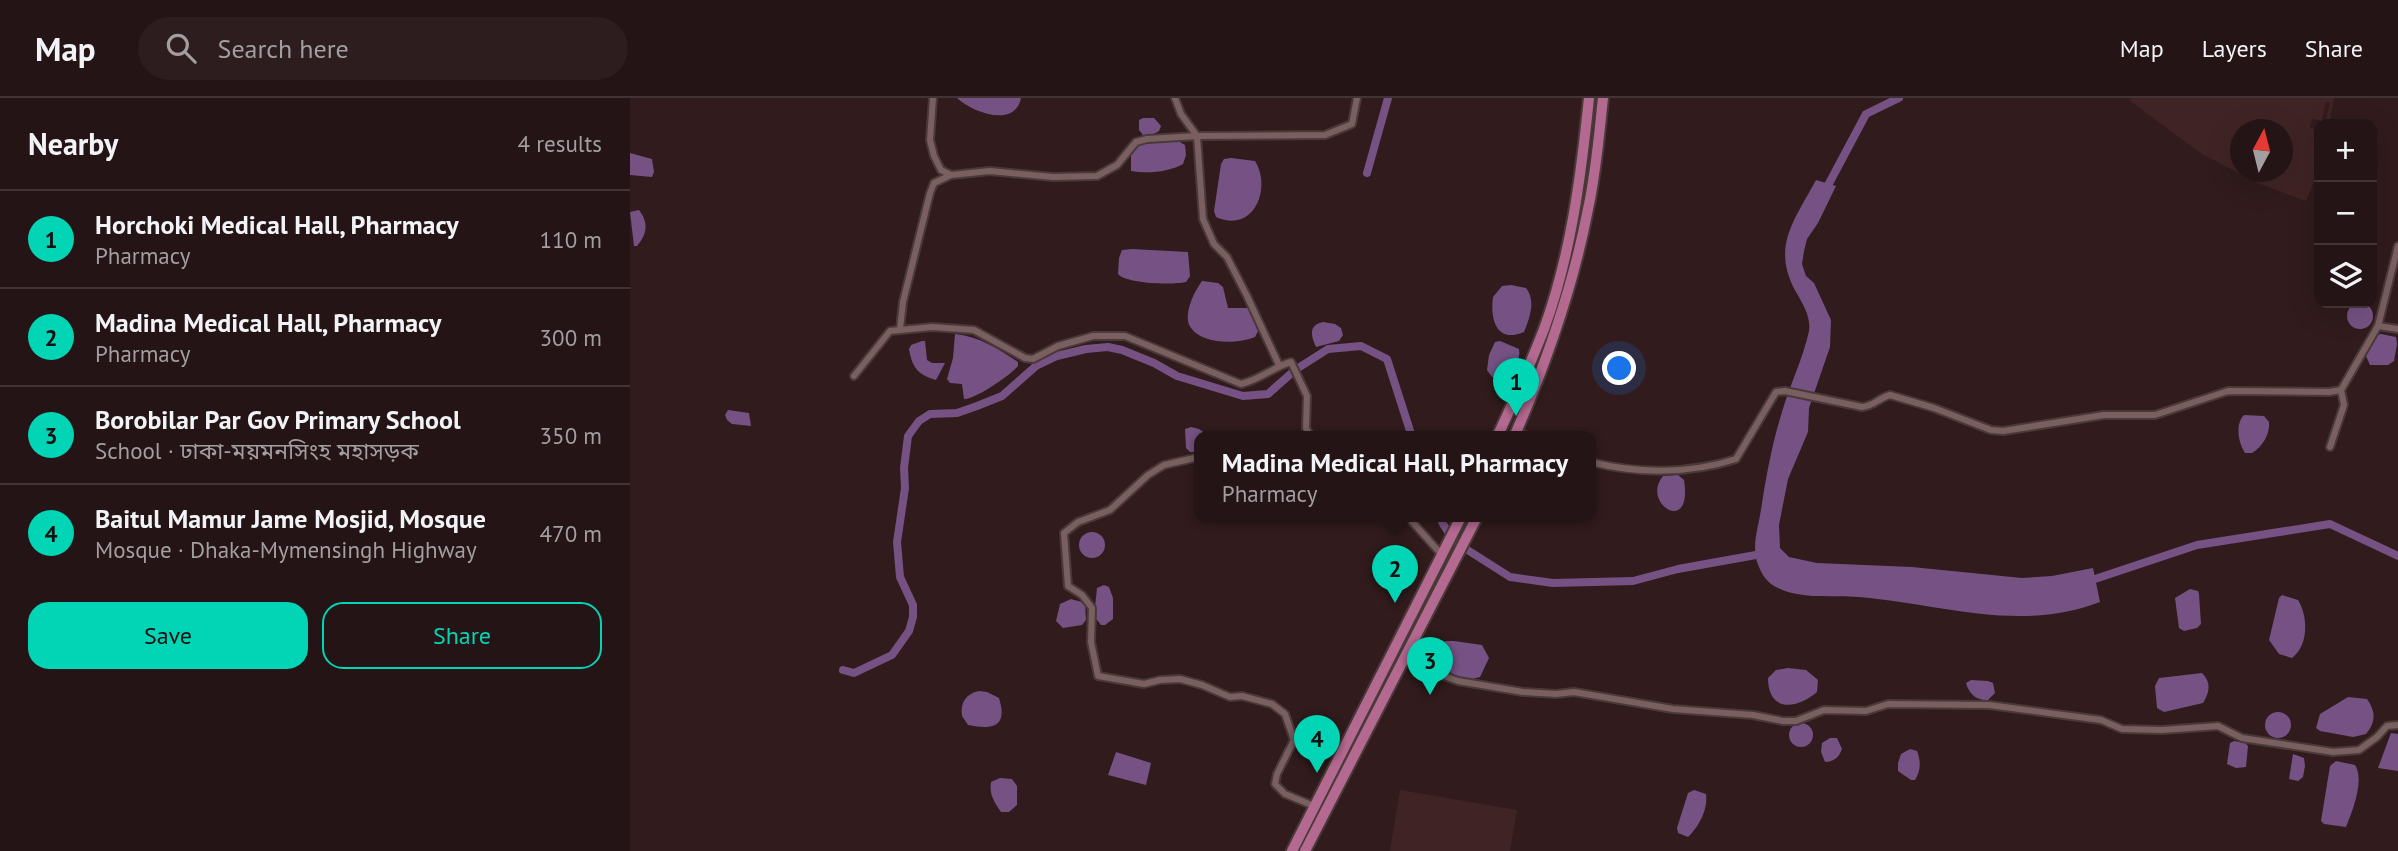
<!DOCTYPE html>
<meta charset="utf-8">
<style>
body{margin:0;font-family:"PT Sans","Noto Sans Bengali",sans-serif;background:#2d1d1e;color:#f1f3f6}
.controls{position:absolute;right:21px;top:21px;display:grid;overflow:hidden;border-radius:14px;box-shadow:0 7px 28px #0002}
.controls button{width:63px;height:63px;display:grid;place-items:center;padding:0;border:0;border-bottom:2px solid #423334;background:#251415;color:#f1f3f6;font:35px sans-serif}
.compass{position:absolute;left:1600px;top:21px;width:63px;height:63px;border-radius:50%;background:#251415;box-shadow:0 7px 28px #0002;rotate:7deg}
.you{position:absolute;left:990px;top:271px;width:24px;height:24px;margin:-18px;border:5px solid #fff;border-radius:50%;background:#1a73e8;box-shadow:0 0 0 10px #1a73e833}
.badge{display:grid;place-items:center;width:46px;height:46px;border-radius:50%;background:#02d5b6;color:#111;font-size:23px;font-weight:700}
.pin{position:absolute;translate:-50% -58px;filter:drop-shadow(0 2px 4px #0008)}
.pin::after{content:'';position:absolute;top:37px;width:24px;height:21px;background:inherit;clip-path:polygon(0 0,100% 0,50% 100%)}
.popup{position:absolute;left:564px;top:333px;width:402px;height:91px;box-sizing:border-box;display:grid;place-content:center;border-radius:14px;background:#251415;filter:drop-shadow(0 2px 5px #0005);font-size:23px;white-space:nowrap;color:#a39ea0}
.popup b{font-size:26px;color:#f1f3f6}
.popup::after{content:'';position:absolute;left:50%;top:100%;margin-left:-14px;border:14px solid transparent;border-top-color:#251415}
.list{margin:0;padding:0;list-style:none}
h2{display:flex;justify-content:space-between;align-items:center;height:91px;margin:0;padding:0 28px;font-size:30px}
h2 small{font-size:23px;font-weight:400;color:#a39ea0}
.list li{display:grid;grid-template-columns:46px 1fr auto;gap:21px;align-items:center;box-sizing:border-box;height:98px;padding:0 28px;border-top:2px solid #423334}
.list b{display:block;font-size:26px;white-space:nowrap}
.list p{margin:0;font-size:23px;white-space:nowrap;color:#a39ea0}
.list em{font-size:23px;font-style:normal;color:#a39ea0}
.actions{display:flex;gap:14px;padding:21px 28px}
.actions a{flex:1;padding:16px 0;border:2px solid #02d5b6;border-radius:21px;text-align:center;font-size:24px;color:#02d5b6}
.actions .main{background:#02d5b6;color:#111}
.icon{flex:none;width:38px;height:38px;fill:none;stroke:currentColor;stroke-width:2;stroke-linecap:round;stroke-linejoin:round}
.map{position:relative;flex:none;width:1768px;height:753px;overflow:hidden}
header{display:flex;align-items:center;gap:42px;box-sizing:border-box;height:98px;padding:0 35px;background:#251415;border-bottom:2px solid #423334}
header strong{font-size:33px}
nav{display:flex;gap:38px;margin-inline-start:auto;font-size:24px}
.search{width:490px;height:63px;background:#2d1d1e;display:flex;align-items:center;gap:18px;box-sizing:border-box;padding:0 24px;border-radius:38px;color:#a39ea0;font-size:26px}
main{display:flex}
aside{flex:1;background:#251415}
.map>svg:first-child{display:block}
</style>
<header>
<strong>Map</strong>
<div class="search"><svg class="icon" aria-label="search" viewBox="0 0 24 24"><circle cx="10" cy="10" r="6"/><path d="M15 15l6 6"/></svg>Search here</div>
<nav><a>Map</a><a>Layers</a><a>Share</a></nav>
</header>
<main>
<aside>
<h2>Nearby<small>4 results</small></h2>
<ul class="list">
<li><span class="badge">1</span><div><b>Horchoki Medical Hall, Pharmacy</b><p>Pharmacy</p></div><em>110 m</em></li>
<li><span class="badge">2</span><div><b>Madina Medical Hall, Pharmacy</b><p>Pharmacy</p></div><em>300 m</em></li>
<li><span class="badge">3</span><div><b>Borobilar Par Gov Primary School</b><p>School · ঢাকা-ময়মনসিংহ মহাসড়ক</p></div><em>350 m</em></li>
<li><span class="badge">4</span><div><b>Baitul Mamur Jame Mosjid, Mosque</b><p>Mosque · Dhaka-Mymensingh Highway</p></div><em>470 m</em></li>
</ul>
<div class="actions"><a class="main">Save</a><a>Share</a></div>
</aside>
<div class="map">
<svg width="1768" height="753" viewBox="0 0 1768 753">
<rect width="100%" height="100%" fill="#311b1c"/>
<g fill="#402425" fill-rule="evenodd">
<path d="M1501,0h203l-5,26h-4l5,-21 -4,-1 -5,22 -1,-4 -8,-1 -2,9 8,2 1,-3 -3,14 3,1v26l-13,33 -46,-17 -58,-30 -72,-53zM1610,32h42v42h-42z"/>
<polygon points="770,692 887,712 880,753 760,753"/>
</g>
<g fill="#755283">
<path d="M327,0h64c-6,30 -48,15 -64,0z"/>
<polygon points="513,20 524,20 531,28 529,33 520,38 513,37 509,32 509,22"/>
<path d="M548,43l7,4 1,10 -3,9c-14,8 -36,10 -52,7v-17l9,-10z"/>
<polygon points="0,55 22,61 24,74 22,79 0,77"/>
<path d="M601,60l24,3c17,27 -1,73 -39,56l-2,-6 7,-47 3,-5z"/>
<path d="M1186,82l20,6 -18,37 -11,16 -3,12 -2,13 4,12 8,7 17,37 -1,27 -21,61 -1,24 -20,47 -9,46 1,23 9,9 28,6 95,4 110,11 30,-2 41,-8 7,34c-81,31 -158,2 -241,-5 -26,-2 -59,3 -83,-10 -10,-5 -15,-14 -19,-25 -5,-17 1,-34 4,-52 5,-33 11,-66 21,-98 8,-28 21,-53 27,-81 2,-14 -6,-27 -13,-39 -25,-45 -2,-71 20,-112z"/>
<path d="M9,112c10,13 8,24 -2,36h-3l-4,-34z"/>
<path d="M502,151l56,3 2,24 -4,6c-14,3 -59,2 -68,-8l1,-16 3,-8z"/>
<path d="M572,183l16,2 5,4 5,21h21l9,23 -3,6c-17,7 -52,8 -64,-9 -9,-12 3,-36 11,-47z"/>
<path d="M881,187l15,3c10,13 4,29 -2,44 -28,12 -34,-13 -31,-35l9,-11z"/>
<circle cx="1730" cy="218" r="13"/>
<path d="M693,224l12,2 6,4 2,7 -4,6 -23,6c-5,-11 -8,-22 7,-25z"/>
<path d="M325,236c23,2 44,15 63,28v4c-7,9 -44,34 -54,33l-2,-15 -12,-1 -3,-4 6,-21z"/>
<polygon points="1751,236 1766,239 1767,246 1764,263 1758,267 1740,267 1736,258 1747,237"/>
<path d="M292,243h3l2,19 5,3h13l-9,17c-18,-5 -24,-13 -27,-31l2,-4z"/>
<path d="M870,243l19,8c2,9 -5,25 -12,32l-15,-4 -5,-7 2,-15 6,-13z"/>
<polygon points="98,312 119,315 121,328 102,326 97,322 95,317"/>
<path d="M1614,317l20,1 5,6c1,12 -6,24 -17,31h-7c-7,-11 -10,-29 -1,-38z"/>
<polygon points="561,329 569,331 576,336 576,339 569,339 569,354 560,354 556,350 555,331"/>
<path d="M1048,377l6,5c9,57 -44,23 -21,-4z"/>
<circle cx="462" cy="447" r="13"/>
<polygon points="474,487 479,489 483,500 483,521 475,527 471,527 464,518 467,490"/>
<polygon points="1560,491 1568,493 1569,496 1571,526 1567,530 1554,533 1549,530 1545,500"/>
<path d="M1652,497l16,5c10,16 11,45 -6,58l-13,-4 -10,-14 10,-42z"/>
<polygon points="441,501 455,505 456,522 452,527 433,530 426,523 430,506"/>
<polygon points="815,543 824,543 852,547 859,560 850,579 842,581 825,579 815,569 798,561 799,558 809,558"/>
<path d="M1158,570l18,2 12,10 -1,12c-21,18 -49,20 -49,-14l8,-8z"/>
<path d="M1572,575c10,10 7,20 1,30l-39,9 -7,-4 -2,-22 4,-8z"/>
<path d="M1341,582l17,1 5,2 2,10 -7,7c-11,1 -19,-6 -22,-17z"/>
<path d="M349,593l8,1 12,6c9,29 -6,32 -31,27l-6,-9c-2,-14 4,-22 17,-25z"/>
<path d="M1718,599l19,2c9,13 9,23 -1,35l-13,3 -33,-6 -4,-3 4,-14z"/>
<circle cx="1648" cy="627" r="13"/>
<circle cx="1171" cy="637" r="12"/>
<polygon points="1761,635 1768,636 1768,673 1748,670"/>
<path d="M1200,640h7l5,11c-3,8 -8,13 -17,13l-4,-10 1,-9z"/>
<polygon points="1604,643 1615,645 1618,648 1616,669 1606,670 1597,666 1600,645"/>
<path d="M1280,651l7,2c4,11 4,19 -2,29h-4l-13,-9v-8l3,-9z"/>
<polygon points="486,654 521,665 516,687 478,677"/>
<polygon points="1663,656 1674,660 1675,668 1673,679 1668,683 1659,681"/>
<path d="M1706,663l19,4c10,15 -3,47 -9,62l-22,-3 -3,-3 9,-55z"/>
<path d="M370,680l12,1 5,7v19l-8,7h-8c-7,-10 -12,-18 -10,-30z"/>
<path d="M1064,692l12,4c2,16 -7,32 -18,43l-10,-4 -1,-5 11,-35z"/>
</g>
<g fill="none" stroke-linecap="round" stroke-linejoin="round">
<g stroke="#755283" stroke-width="8">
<polyline points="737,75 758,0"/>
<polyline points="1195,93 1236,16 1269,0"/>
<polyline points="810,419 813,426 825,444 880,479 923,485 1003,483 1048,471 1137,455"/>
<polyline points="1456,484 1567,447 1700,426 1768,458"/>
<polyline points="213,572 224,575 262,557 279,533 283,519 283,507 270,479 267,444 275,390 274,370 278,338 289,323 300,316 327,315 347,308 372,298 406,268 427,258 456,251 478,249 492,252 524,265 547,278 613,298 638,296 665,272 698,251 731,248 757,261 782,339"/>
</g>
<g stroke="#4a3939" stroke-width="10">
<g id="street">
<polyline points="303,0 300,42 304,58 311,72 321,77 360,73 423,79 467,78 487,67 506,44 517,41 567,38 573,121 584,146 597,159 617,198 649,267"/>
<polyline points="545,0 551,16 567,38 695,37 722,26 727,0"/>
<polyline points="1748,228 1768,231"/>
<polyline points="270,231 273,204 300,95 304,85 321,77"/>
<path d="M224,278l36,-45 42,-4 42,3 51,28 8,1 25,-13 35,-10h32l116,48c19,-4 32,-17 50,-22l16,34 -1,32 5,9"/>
<polyline points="886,333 900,339"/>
<polyline points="1700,349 1714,307 1711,292"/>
<polyline points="569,359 534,367 518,377 480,412 448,424 434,435 438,488 452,497 462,510 461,544 468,578 514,586 530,582 550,581 572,587 600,599 612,598 642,606 655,616 664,642 647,676 645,686 655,696 684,708"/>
<path d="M961,364c47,12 99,12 145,-3l40,-67 9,-1 77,16c12,-1 17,-9 28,-12l44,13 57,22 12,1 101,-16h51l73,-24 101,1 12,-2 37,-64 20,-80"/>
<polyline points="778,419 812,457"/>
<polyline points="774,563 828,583 893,594 926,596 944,594 1043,611 1123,617 1153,623 1166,623 1194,612 1236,613 1258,606 1359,607 1471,622 1492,631 1532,632 1588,628 1612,640 1703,654 1729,652 1747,639 1757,628 1768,627"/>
</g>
</g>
<g stroke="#4a3939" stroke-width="14">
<g id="highway">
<path d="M867,339c17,-36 33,-72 47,-108 27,-74 37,-153 45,-231"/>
<path d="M884,339c32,-73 59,-150 74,-228 8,-36 11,-74 15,-111"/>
<polyline points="662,753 831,419"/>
<polyline points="675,753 847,419"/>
</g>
</g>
<use href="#street" stroke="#795f5f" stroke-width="6"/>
<use href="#highway" stroke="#b46991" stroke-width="10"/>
</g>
</svg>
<div class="controls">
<button>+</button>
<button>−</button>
<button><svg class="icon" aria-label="layers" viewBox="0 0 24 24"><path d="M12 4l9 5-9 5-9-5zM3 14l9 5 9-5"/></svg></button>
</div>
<svg class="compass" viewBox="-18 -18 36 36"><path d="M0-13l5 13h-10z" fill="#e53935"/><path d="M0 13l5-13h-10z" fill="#a39ea0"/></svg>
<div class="you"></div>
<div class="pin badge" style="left:886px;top:318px">1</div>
<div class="pin badge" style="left:765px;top:505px">2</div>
<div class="popup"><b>Madina Medical Hall, Pharmacy</b>Pharmacy</div>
<div class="pin badge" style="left:800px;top:597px">3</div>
<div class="pin badge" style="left:687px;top:675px">4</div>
</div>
</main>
